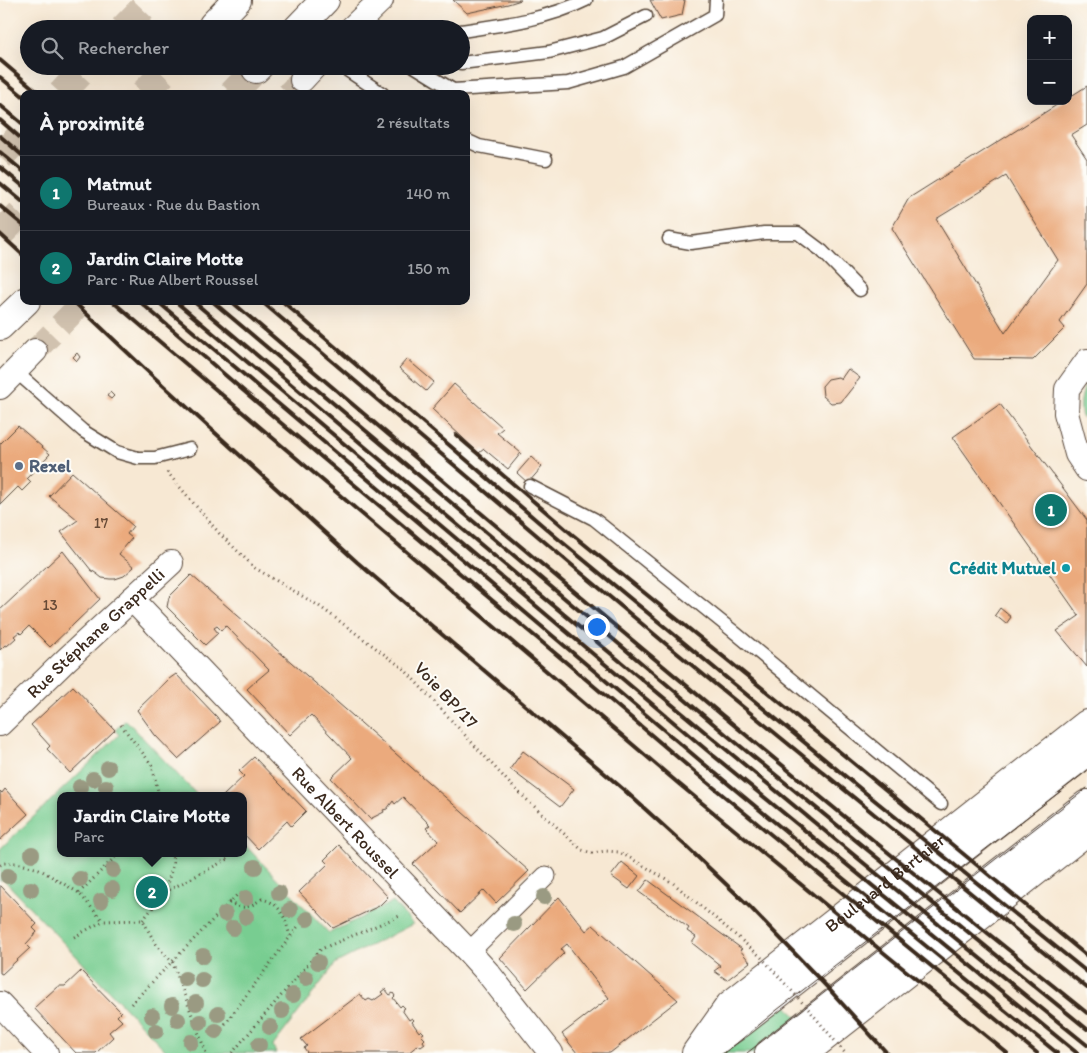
<!DOCTYPE html>
<html lang="fr">
<meta charset="utf-8">
<style>
body{margin:0;font-family:Itim,sans-serif;background:#242831;color:#f1f3f6}
.controls{position:absolute;right:15px;top:15px;display:grid;overflow:hidden;border-radius:10px;box-shadow:0 5px 20px #0002}
.controls button{width:45px;height:45px;display:grid;place-items:center;padding:0;border:0;border-bottom:1px solid #363941;background:#171b24;color:#f1f3f6;font:25px sans-serif}
.you{position:absolute;left:596px;top:626px;width:18px;height:18px;margin:-12px;border:4px solid #fff;border-radius:50%;background:#1a73e8;box-shadow:0 0 0 8px #1a73e833}
.badge{display:grid;place-items:center;width:32px;height:32px;border-radius:50%;background:#0f766e;color:#fff;font-size:16px;font-weight:700}
.pin{position:absolute;translate:-50% -50%;border:2px solid #fff;box-shadow:0 1px 5px #0006}
.popup{position:absolute;left:57px;top:792px;width:190px;height:65px;box-sizing:border-box;display:grid;place-content:center;border-radius:10px;background:#171b24;filter:drop-shadow(0 1px 4px #0005);font-size:16px;white-space:nowrap;color:#9ea1a6}
.popup b{font-size:19px;color:#f1f3f6}
.popup::after{content:'';position:absolute;left:50%;top:100%;margin-left:-10px;border:10px solid transparent;border-top-color:#171b24}
.list{margin:0;padding:0;list-style:none}
h2{display:flex;justify-content:space-between;align-items:center;height:65px;margin:0;padding:0 20px;font-size:21px}
h2 small{font-size:16px;font-weight:400;color:#9ea1a6}
.list li{display:grid;grid-template-columns:32px 1fr auto;gap:15px;align-items:center;box-sizing:border-box;height:75px;padding:0 20px;border-top:1px solid #363941}
.list b{display:block;font-size:19px;white-space:nowrap}
.list p{margin:0;font-size:16px;white-space:nowrap;color:#9ea1a6}
.list em{font-size:16px;font-style:normal;color:#9ea1a6}
.icon{flex:none;width:28px;height:28px;fill:none;stroke:currentColor;stroke-width:2;stroke-linecap:round;stroke-linejoin:round}
.map{position:relative;flex:none;width:1087px;height:1053px;overflow:hidden}
.search{position:absolute;background:#171b24;box-shadow:0 5px 20px #0002;left:20px;top:20px;width:450px;height:55px;display:flex;align-items:center;gap:12px;box-sizing:border-box;padding:0 18px;border-radius:28px;color:#9ea1a6;font-size:19px}
.panel{position:absolute;background:#171b24;box-shadow:0 5px 20px #0002;left:20px;top:90px;width:450px;height:215px;border-radius:10px}
.map>svg:first-child{display:block}
</style>
<div class="map">
<svg width="1087" height="1053" viewBox="0 0 1087 1053">
<rect width="100%" height="100%" fill="#fdfcf7"/>
<filter id="ink" filterUnits="userSpaceOnUse"><feTurbulence type="fractalNoise" baseFrequency=".02" numOctaves="2"/><feDisplacementMap in="SourceGraphic" scale="10" xChannelSelector="R" yChannelSelector="G"/><feConvolveMatrix kernelMatrix="1 2 1 2 8 2 1 2 1" color-interpolation-filters="sRGB"/></filter>
<filter id="wash" filterUnits="userSpaceOnUse"><feTurbulence type="fractalNoise" baseFrequency=".0096" numOctaves="4" result="noise"/><feDisplacementMap in="SourceGraphic" scale="20" xChannelSelector="R" yChannelSelector="G"/><feGaussianBlur stdDeviation="1.12" result="paint"/><feColorMatrix in="noise" values="0 0 0 0 0 0 0 0 0 0 0 0 0 0 0 0 0 1.4 0 .05"/><feComposite in="paint" operator="in"/></filter>
<g filter="url(#wash)">
<rect width="100%" height="100%" fill="#f7e8d3"/>
<g fill="#78cd91" stroke="#5a7c58">
<path d="M1087,381v32l-5,5c-3,-14 -1,-23 5,-37z"/>
<polygon points="126,720 198,796 61,796 61,853 243,853 243,843 329,933 393,902 413,924 336,963 273,1046 276,1053 168,1053 3,879 0,881 0,849 119,735 115,730"/>
<polygon points="781,999 799,1020 758,1053 710,1053"/>
</g>
<g id="blocks">
<g fill="#ebaa7d" fill-rule="evenodd">
<polygon points="453,0 521,0 508,4 467,13"/>
<polygon points="650,0 685,0 682,15 661,20"/>
<path d="M1087,86v39l-16,10 16,24v125l-27,38 5,6 -32,32 -59,-1 -82,-131 17,-30 154,-97h5v-3zM1006,176l52,84 -53,73 -69,-114z"/>
<polygon points="77,353 80,357 77,361 73,357"/>
<polygon points="407,359 434,382 426,391 399,368"/>
<polygon points="848,369 860,378 841,402 831,403 823,396 822,386 828,379 838,377 841,379"/>
<polygon points="454,384 503,428 497,433 521,453 508,469 484,449 479,453 432,409"/>
<polygon points="110,392 114,396 111,399 107,396"/>
<polygon points="1000,404 1087,520 1087,667 1057,631 1079,616 953,437"/>
<polygon points="18,426 50,454 27,478 31,482 22,491 18,487 0,505 0,444"/>
<polygon points="531,457 542,467 528,483 517,473"/>
<polygon points="72,472 133,526 127,534 132,538 119,554 134,567 124,576 115,579 110,579 102,578 97,574 91,570 61,532 78,520 49,496"/>
<polygon points="63,551 100,599 50,647 29,626 21,634 19,632 14,636 16,638 7,646 5,645 0,650 0,610"/>
<polygon points="191,575 353,716 529,871 496,903 484,890 460,913 413,864 438,841 426,828 430,825 403,797 395,804 393,801 387,809 383,810 384,812 370,819 331,778 352,758 311,715 290,735 247,689 256,681 269,670 226,626 221,630 217,626 214,628 218,633 205,645 167,607 169,597"/>
<polygon points="1000,608 1011,617 1006,624 995,615"/>
<polygon points="176,674 217,717 220,722 178,759 155,735 137,710 169,679"/>
<polygon points="73,686 115,730 70,773 47,749 50,746 31,725"/>
<polygon points="523,751 574,789 560,807 510,769"/>
<polygon points="254,757 306,811 291,826 287,821 258,849 243,833 243,796 223,796 244,776 239,771"/>
<polygon points="5,789 28,814 0,840 0,791 2,793"/>
<polygon points="339,845 388,897 379,906 333,928 299,892 328,864 324,860"/>
<polygon points="622,862 639,876 629,889 611,876"/>
<polygon points="648,880 742,949 740,950 750,962 727,980 714,971 721,966 692,943 696,937 687,931 689,928 639,892"/>
<polygon points="0,885 37,924 33,928 37,932 26,944 30,948 2,974 0,973"/>
<polygon points="559,897 586,931 593,925 678,1000 610,1053 577,1053 562,1034 609,998 567,944 561,949 564,953 527,989 500,958"/>
<polygon points="81,971 121,1012 117,1016 122,1021 109,1032 113,1037 96,1053 76,1053 34,1008 58,986 65,986"/>
<polygon points="385,989 390,995 393,993 395,996 393,998 400,1007 402,1005 405,1008 402,1010 409,1020 412,1018 414,1020 412,1022 419,1032 421,1030 424,1033 421,1035 425,1039 423,1041 425,1044 421,1047 418,1045 408,1053 306,1053 307,1052 304,1048 307,1046 301,1039 360,994 366,1001 369,999 373,1001 383,994 381,992"/>
</g>
</g>
</g>
<g filter="url(#ink)">
<use href="#blocks" fill-opacity="0" stroke="#574639" stroke-width="1"/>
<g fill="none" stroke-linecap="round" stroke-linejoin="round">
<g stroke="#d1c2af" stroke-width="24" stroke-dasharray="24 12" stroke-linecap="butt">
<polyline points="288,94 302,80"/>
<polyline points="35,351 84,301"/>
</g>
<g stroke="#d1c2af" stroke-width="28" stroke-dasharray="28 14" stroke-linecap="butt">
<polyline points="123,29 151,0"/>
<polyline points="61,94 87,66"/>
<polyline points="0,157 24,132"/>
</g>
<g stroke="#d1c2af" stroke-width="28" stroke-dasharray="28 14" stroke-linecap="butt">
<polyline points="143,94 171,66"/>
<polyline points="232,94 256,69"/>
<polyline points="0,234 24,210"/>
</g>
<g stroke="#574639" stroke-width="15">
<g id="service">
<path d="M461,31c42,-6 87,-12 125,-31"/>
<polyline points="461,63 549,52 603,38 646,16"/>
<polyline points="341,66 383,94"/>
<polyline points="414,66 453,90 568,83 624,67 715,15 716,0"/>
<polyline points="466,140 479,146 546,159"/>
<polyline points="669,239 691,243 764,233 798,233 822,251 860,290"/>
<polyline points="15,371 83,431 117,452 138,458 155,458 190,449"/>
<polyline points="530,486 594,519 733,631 941,804"/>
</g>
</g>
<g stroke="#574639" stroke-width="21">
<polyline id="pedestrian" points="469,952 546,876"/>
</g>
<g stroke="#574639" stroke-width="26">
<g id="minor">
<polyline points="351,29 381,0"/>
<polyline points="302,80 315,66"/>
<polyline points="1087,361 1067,389 1066,413 1077,454 1087,469"/>
<polyline points="0,387 35,351"/>
<path id="s1" d="M132,599l337,353 19,21 63,80"/>
<path id="s2" d="M0,724l67,-65 104,-96"/>
<polyline points="0,1004 46,1053"/>
</g>
</g>
<g stroke="#574639" stroke-width="30">
<g id="primary">
<polyline points="711,1044 741,1023 1087,752"/>
<path id="s3" d="M696,1053l34,-48 357,-281"/>
<polyline points="769,1053 1087,804"/>
<polyline points="804,1053 1087,831"/>
</g>
</g>
<g stroke="#574639" stroke-width="30">
<g id="trunk">
<polyline points="213,25 237,0"/>
<polyline points="297,29 325,0"/>
<polyline points="256,69 259,66"/>
<polyline points="0,326 26,301"/>
</g>
</g>
<g stroke="#574639" stroke-width="3" stroke-dasharray="1 4" stroke-linecap="butt">
<polyline points="167,472 219,533 255,568 319,606 404,669 513,787 582,850 592,853 606,851 619,852 632,859 673,883 727,928"/>
<polyline points="121,725 152,765 159,796"/>
<polyline points="0,865 3,863 17,863 39,869 79,893 103,921"/>
<polyline points="165,892 173,864 172,853"/>
<polyline points="79,893 119,853"/>
<path d="M229,902c14,9 20,5 33,-3 20,5 23,19 28,37"/>
<polyline points="143,920 165,892 230,858"/>
<path d="M74,937l29,-16 40,-1c8,16 14,29 29,41l34,92"/>
<polyline points="131,1004 237,895"/>
<polyline points="225,1024 299,925"/>
<polyline points="232,1053 321,949 402,915"/>
</g>
<use href="#service" stroke="#fff" stroke-width="12"/>
<use href="#pedestrian" stroke="#fff" stroke-width="19"/>
<use href="#minor" stroke="#fff" stroke-width="24"/>
<use href="#primary" stroke="#fff" stroke-width="28"/>
<use href="#trunk" stroke="#fff" stroke-width="28"/>
<g stroke="#3b2a1e" stroke-width="1">
<polyline points="725,1053 777,1010 1087,771"/>
<polyline points="747,1053 1087,788"/>
</g>
<g stroke="#3b2a1e" stroke-width="4">
<polyline points="0,60 40,94"/>
<polyline points="0,77 24,97"/>
<polyline points="0,105 24,125"/>
<polyline points="0,120 24,141"/>
<polyline points="0,136 24,157"/>
<polyline points="0,152 24,172"/>
<polyline points="0,167 24,187"/>
<polyline points="0,183 24,203"/>
<polyline points="0,206 24,226"/>
<polyline points="0,234 24,256"/>
<polyline points="73,301 144,368 357,562 623,789 687,847 750,907 828,988 887,1053"/>
<polyline points="112,301 679,784 889,957 1007,1053"/>
<polyline points="139,301 288,429 568,664 696,773 1037,1053"/>
<polyline points="157,301 703,763 806,848 1057,1053"/>
<polyline points="175,301 709,752 1077,1053"/>
<path d="M193,301c74,63 149,126 223,189 222,187 445,373 671,555"/>
<polyline points="212,301 728,736 1087,1029"/>
<path d="M231,301c202,172 404,343 608,511 82,68 165,134 248,201"/>
<polyline points="261,301 573,566 666,644 1087,988"/>
<polyline points="282,301 556,537 862,790 1087,972"/>
<polyline points="456,435 573,535 777,700 1087,956"/>
</g>
<polyline stroke="#574639" stroke-width="3" stroke-dasharray="1 4" stroke-linecap="butt" points="727,928 761,957 810,1011 845,1053"/>
</g>
<g fill="#9a9a82">
<circle cx="108" cy="768" r="8"/>
<circle cx="93" cy="779" r="8"/>
<circle cx="80" cy="787" r="8"/>
<circle cx="106" cy="787" r="8"/>
<circle cx="32" cy="854" r="8"/>
<circle cx="255" cy="867" r="8"/>
<circle cx="113" cy="870" r="8"/>
<circle cx="8" cy="876" r="8"/>
<circle cx="80" cy="879" r="8"/>
<circle cx="31" cy="889" r="8"/>
<circle cx="112" cy="889" r="8"/>
<circle cx="279" cy="893" r="8"/>
<circle cx="544" cy="897" r="8"/>
<circle cx="246" cy="898" r="8"/>
<circle cx="101" cy="901" r="8"/>
<circle cx="290" cy="910" r="8"/>
<circle cx="225" cy="914" r="8"/>
<circle cx="246" cy="917" r="8"/>
<circle cx="307" cy="919" r="8"/>
<circle cx="514" cy="924" r="8"/>
<circle cx="233" cy="928" r="8"/>
<circle cx="203" cy="956" r="8"/>
<circle cx="318" cy="962" r="8"/>
<circle cx="306" cy="978" r="8"/>
<circle cx="185" cy="979" r="8"/>
<circle cx="202" cy="980" r="8"/>
<circle cx="293" cy="995" r="8"/>
<circle cx="196" cy="1003" r="8"/>
<circle cx="172" cy="1006" r="8"/>
<circle cx="282" cy="1011" r="8"/>
<circle cx="218" cy="1014" r="8"/>
<circle cx="152" cy="1016" r="8"/>
<circle cx="178" cy="1020" r="8"/>
<circle cx="200" cy="1022" r="8"/>
<circle cx="270" cy="1027" r="8"/>
<circle cx="156" cy="1031" r="8"/>
<circle cx="216" cy="1031" r="8"/>
<circle cx="191" cy="1042" r="8"/>
<circle cx="259" cy="1045" r="8"/>
</g>
</g>
<circle fill="#5c6f8a" stroke="#fdfcf7" stroke-width="2" cx="19" cy="466" r="5"/>
<circle fill="#0f9aa8" stroke="#fdfcf7" stroke-width="2" cx="1066" cy="568" r="5"/>
<g text-anchor="middle" stroke-width="4" stroke-linejoin="round" paint-order="stroke">
<g font-size="15" fill="#674a36">
<text x="101" y="528">17</text>
<text x="50" y="610">13</text>
</g>
<g font-size="18" font-weight="bold" fill="#4e5e75" stroke="#fdfcf7" text-anchor="start">
<text x="29" y="472">Rexel</text>
</g>
<g font-size="18" font-weight="bold" fill="#0d838f" stroke="#fdfcf7" text-anchor="end">
<text x="1056" y="574">Crédit Mutuel</text>
</g>
<g font-size="18" fill="#3b2a1e" stroke="#fdfcf7">
<text dy="6" stroke="none"><textPath href="#s2" startOffset="132">Rue Stéphane Grappelli</textPath></text>
<text transform="translate(446 695) rotate(47)" y="6">Voie BP/17</text>
<text dy="6" stroke="none"><textPath href="#s1" startOffset="309">Rue Albert Roussel</textPath></text>
<text dy="6" stroke="none"><textPath href="#s3" startOffset="256">Boulevard Berthier</textPath></text>
</g>
</g>
</svg>
<div class="controls">
<button>+</button>
<button>−</button>
</div>
<div class="you"></div>
<div class="pin badge" style="left:1051px;top:510px">1</div>
<div class="pin badge" style="left:152px;top:892px">2</div>
<div class="popup"><b>Jardin Claire Motte</b>Parc</div>
<div class="search"><svg class="icon" aria-label="search" viewBox="0 0 24 24"><circle cx="10" cy="10" r="6"/><path d="M15 15l6 6"/></svg>Rechercher</div>
<section class="panel">
<h2>À proximité<small>2 résultats</small></h2>
<ul class="list">
<li><span class="badge">1</span><div><b>Matmut</b><p>Bureaux · Rue du Bastion</p></div><em>140 m</em></li>
<li><span class="badge">2</span><div><b>Jardin Claire Motte</b><p>Parc · Rue Albert Roussel</p></div><em>150 m</em></li>
</ul>
</section>
</div>
